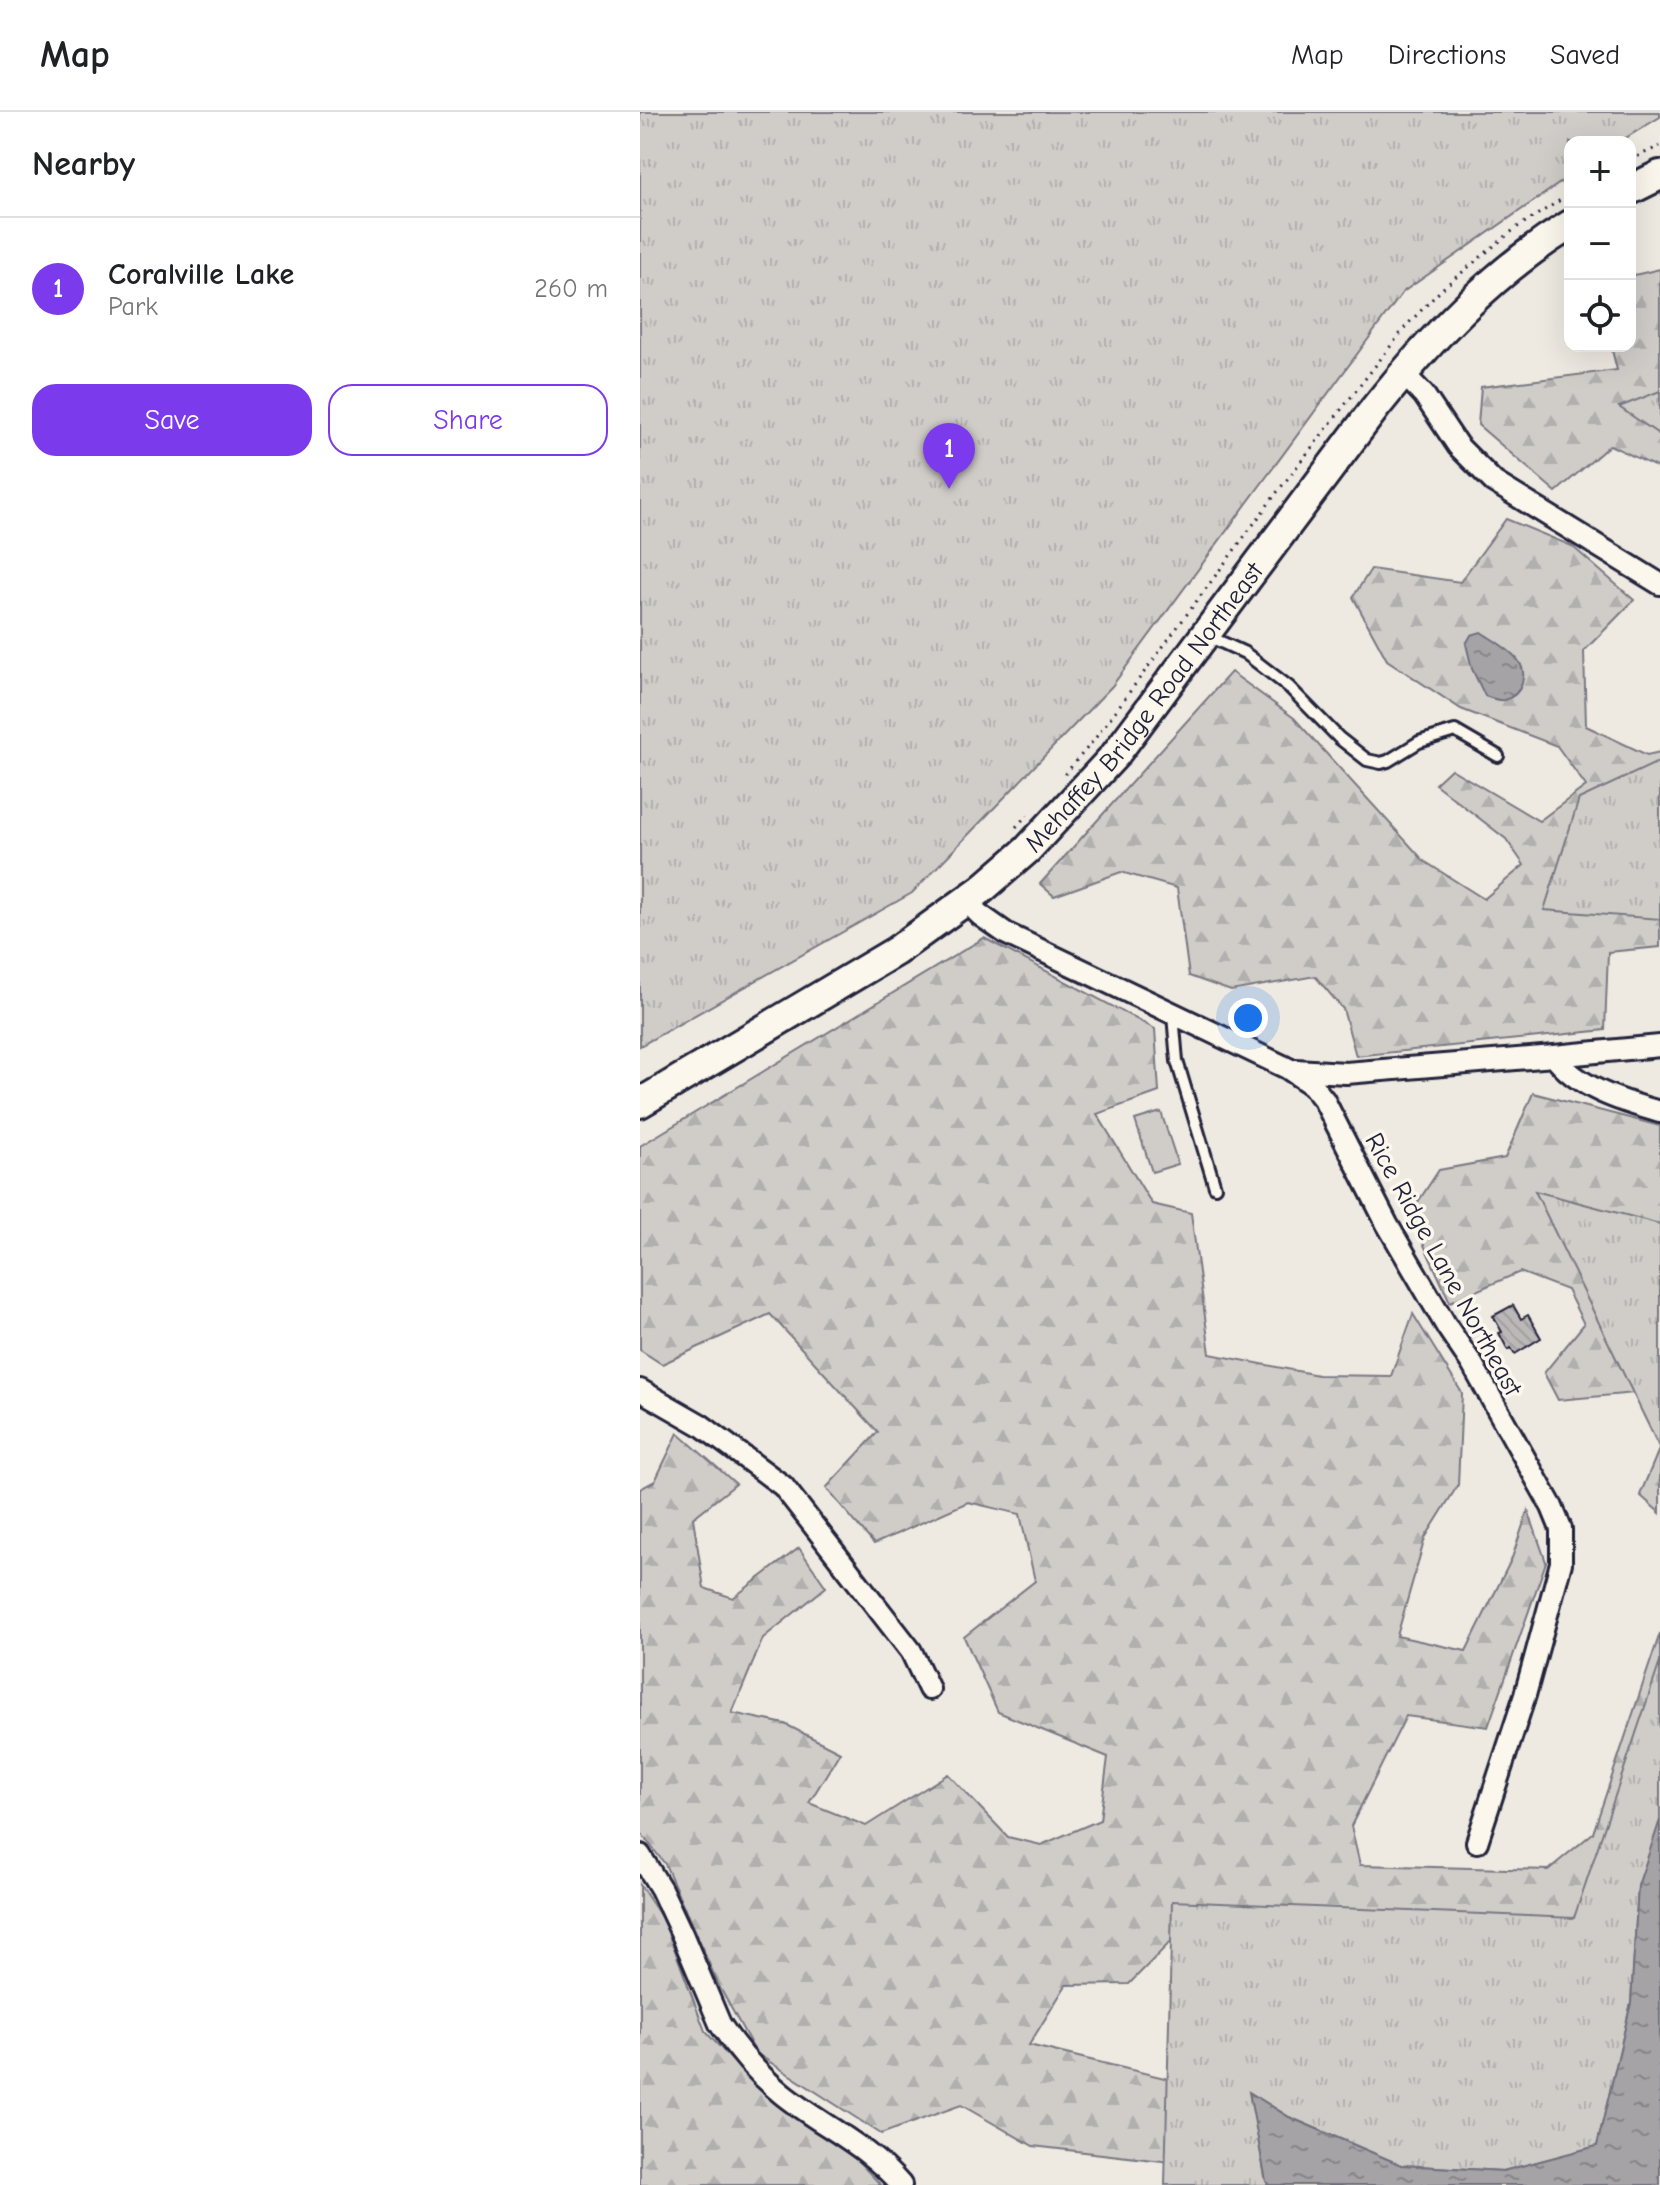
<!DOCTYPE html>
<meta charset="utf-8">
<style>
body{margin:0;font-family:"Comic Neue",sans-serif;background:#f2f2f2;color:#202124}
.controls{position:absolute;right:24px;top:24px;display:grid;overflow:hidden;border-radius:16px;box-shadow:0 8px 32px #0002}
.controls button{width:72px;height:72px;display:grid;place-items:center;padding:0;border:0;border-bottom:2px solid #e0e0e0;background:#fff;color:#202124;font:40px sans-serif}
.you{position:absolute;left:608px;top:906px;width:28px;height:28px;margin:-20px;border:6px solid #fff;border-radius:50%;background:#1a73e8;box-shadow:0 0 0 12px #1a73e833}
.badge{display:grid;place-items:center;width:52px;height:52px;border-radius:50%;background:#7c3aed;color:#fff;font-size:26px;font-weight:700}
.pin{position:absolute;translate:-50% -66px;filter:drop-shadow(0 2px 4px #0008)}
.pin::after{content:'';position:absolute;top:42px;width:28px;height:24px;background:inherit;clip-path:polygon(0 0,100% 0,50% 100%)}
.list{margin:0;padding:0;list-style:none}
h2{display:flex;justify-content:space-between;align-items:center;height:104px;margin:0;padding:0 32px;font-size:34px}
h2 small{font-size:26px;font-weight:400;color:#757577}
.list li{display:grid;grid-template-columns:52px 1fr auto;gap:24px;align-items:center;box-sizing:border-box;height:144px;padding:0 32px;border-top:2px solid #e0e0e0}
.list b{display:block;font-size:30px;white-space:nowrap}
.list p{margin:0;font-size:26px;white-space:nowrap;color:#757577}
.list em{font-size:26px;font-style:normal;color:#757577}
.actions{display:flex;gap:16px;padding:24px 32px}
.actions a{flex:1;padding:18px 0;border:2px solid #7c3aed;border-radius:24px;text-align:center;font-size:28px;color:#7c3aed}
.actions .main{background:#7c3aed;color:#fff}
.icon{flex:none;width:44px;height:44px;fill:none;stroke:currentColor;stroke-width:2;stroke-linecap:round;stroke-linejoin:round}
.map{position:relative;flex:none;width:1020px;height:2073px;overflow:hidden}
header{display:flex;align-items:center;gap:48px;box-sizing:border-box;height:112px;padding:0 40px;background:#fff;border-bottom:2px solid #e0e0e0}
header strong{font-size:38px}
nav{display:flex;gap:44px;margin-inline-start:auto;font-size:28px}
main{display:flex}
aside{flex:1;background:#fff}
.map>svg:first-child{display:block}
</style>
<header>
<strong>Map</strong>
<nav><a>Map</a><a>Directions</a><a>Saved</a></nav>
</header>
<main>
<aside>
<h2>Nearby<small></small></h2>
<ul class="list">
<li><span class="badge">1</span><div><b>Coralville Lake</b><p>Park</p></div><em>260 m</em></li>
</ul>
<div class="actions"><a class="main">Save</a><a>Share</a></div>
</aside>
<div class="map">
<svg width="1020" height="2073" viewBox="0 0 1020 2073">
<defs>
<pattern id="forest-firs" width="22" height="20" patternUnits="userSpaceOnUse" patternTransform="scale(2)"><rect width="22" height="20" fill="#d0cdc9"/><path d="M5 1l3.5 6h-7zM16 11l3.5 6h-7z" fill="#b2b0ae"/></pattern>
<pattern id="park-tufts" width="24" height="20" patternUnits="userSpaceOnUse" patternTransform="scale(2)"><rect width="24" height="20" fill="#d0cdc9"/><path d="M3 7l-1-3M5 7V3M7 7l1-3M15 17l-1-3M17 17v-4M19 17l1-3" fill="none" stroke="#b2b0ae"/></pattern>
<pattern id="water-ripples" width="26" height="14" patternUnits="userSpaceOnUse" patternTransform="scale(2)"><rect width="26" height="14" fill="#a6a3a7"/><path d="M2 4q2-2 4 0t4 0M15 11q2-2 4 0t4 0" fill="none" stroke="#878489"/></pattern>
<pattern id="building-back-hatch" width="6" height="6" patternUnits="userSpaceOnUse" patternTransform="scale(2)"><rect width="6" height="6" fill="#bcb8b8"/><path d="M-1 5l2 2M0 0l6 6M5-1l2 2" fill="none" stroke="#a19e9f"/></pattern>
</defs>
<rect width="100%" height="100%" fill="#eeeae2"/>
<filter id="ink" filterUnits="userSpaceOnUse"><feTurbulence type="fractalNoise" baseFrequency=".0125" numOctaves="2"/><feDisplacementMap in="SourceGraphic" scale="16" xChannelSelector="R" yChannelSelector="G"/><feConvolveMatrix kernelMatrix="1 2 1 2 8 2 1 2 1" color-interpolation-filters="sRGB"/></filter>
<g filter="url(#ink)">
<g fill="url(#forest-firs)" stroke="#797882" stroke-width="2">
<polygon points="1020,157 1020,357 970,333 916,380 838,313 841,275 977,258 971,234 990,234 990,164"/>
<polygon points="866,407 932,434 994,488 944,539 946,614 1007,643 1020,640 1020,835 968,840 965,918 716,944 703,897 675,864 591,879 549,864 537,776 481,760 414,784 400,772 591,560 654,606 784,749 844,787 884,753 866,727 795,672 811,657 899,709 946,674 917,634 821,597 747,548 713,485 731,457 820,470"/>
<polygon points="344,826 515,917 519,980 457,1002 512,1092 551,1101 570,1242 678,1263 751,1264 773,1202 822,1281 818,1373 785,1426 757,1524 826,1539 872,1446 888,1398 906,1450 848,1615 766,1604 711,1714 720,1753 908,1758 953,1721 1020,1521 1020,1627 955,1854 551,1809 489,1872 426,1873 389,1933 537,1969 566,2054 393,2034 321,1993 241,2022 116,1941 79,1874 25,1752 0,1720 0,1377 15,1369 38,1321 96,1372 53,1406 64,1476 93,1486 159,1436 186,1475 123,1526 92,1601 145,1612 200,1640 169,1691 226,1714 308,1662 368,1725 401,1733 460,1708 468,1645 358,1600 324,1525 395,1469 380,1402 328,1390 234,1432 186,1376 238,1320 130,1202 22,1252 0,1238 0,1034"/>
<polygon points="893,981 1020,1014 1020,1298 1006,1280 918,1288 904,1261 944,1212 927,1178 880,1160 810,1190 770,1102 799,1058 865,1046"/>
<polygon points="1020,1335 1020,1401 1000,1383"/>
<polygon points="0,1773 24,1809 65,1919 102,1959 214,2045 241,2073 0,2073"/>
</g>
<g fill="url(#park-tufts)" stroke="#797882" stroke-width="2">
<polygon points="0,0 1020,0 1020,5 979,30 930,30 930,64 763,180 472,574 272,781 0,934"/>
<polygon points="1020,279 1020,323 979,295"/>
<polygon points="1020,649 1020,807 904,798 939,687"/>
<polygon points="895,1079 1020,1112 1020,1337"/>
<polygon points="1020,1550 1020,1712 998,1774 991,1891 957,2034 863,2059 761,2053 649,2005 610,1981 626,2069 629,2073 525,2073 532,1789 934,1806"/>
</g>
<polygon fill="#d0cdc9" stroke="#797882" stroke-width="2" points="521,1000 538,1052 512,1060 495,1008"/>
<g fill="url(#water-ripples)" stroke="#716f7c" stroke-width="2">
<path d="M841,520c12,8 27,16 36,27 12,14 6,36 -13,41 -6,1 -13,-2 -19,-4l-13,-27 -6,-25 5,-9z"/>
<polygon points="1020,1708 1020,2073 629,2073 626,2069 609,1980 649,2005 761,2053 863,2059 957,2034 991,1891 998,1774"/>
</g>
<polygon fill="url(#building-back-hatch)" stroke="#22223b" stroke-width="2" points="873,1193 881,1207 888,1203 901,1226 875,1242 871,1236 868,1238 859,1221 862,1220 853,1204"/>
<g fill="none" stroke-linecap="round" stroke-linejoin="round">
<g stroke="#22223b" stroke-width="16">
<g id="service">
<polyline points="568,524 605,541 649,575 699,626 727,648 741,651 748,649 779,630 815,619 858,644"/>
<polyline points="533,903 537,949 575,1075"/>
</g>
</g>
<g stroke="#22223b" stroke-width="26">
<g id="minor">
<polyline points="763,261 784,283 818,334 854,370 1020,472"/>
<polyline points="326,789 340,803 367,822 647,956 672,973 684,988 747,1112 807,1215 832,1252 912,1395 921,1417 921,1451 885,1583 837,1730"/>
<path d="M1020,934l-106,10c23,32 70,46 106,56"/>
<polyline points="655,958 706,961 914,944"/>
<polyline points="0,1278 61,1313 143,1374 271,1539 289,1577"/>
<path d="M0,1743l21,34 21,45 38,90c17,26 38,50 62,70 41,33 83,49 119,91"/>
</g>
</g>
<g stroke="#22223b" stroke-width="34">
<g id="secondary">
<polyline points="990,78 1020,63"/>
<path id="s1" d="M0,991l256,-152 86,-62 45,-39 88,-95 260,-347c56,-70 118,-136 195,-183"/>
</g>
</g>
<g stroke="#22223b" stroke-width="3" stroke-dasharray="2 6" stroke-linecap="butt">
<polyline points="990,48 1020,34"/>
<polyline points="425,662 454,628 638,379 767,213 803,176 876,116 930,82"/>
<polyline points="376,715 387,703"/>
</g>
<use href="#service" stroke="#fbf7ec" stroke-width="10"/>
<use href="#minor" stroke="#fbf7ec" stroke-width="20"/>
<use href="#secondary" stroke="#fbf7ec" stroke-width="28"/>
</g>
</g>
<g text-anchor="middle" stroke-width="7" stroke-linejoin="round" paint-order="stroke">
<g font-size="26" fill="#22223b" stroke="#fbf7ec">
<text dy="9" stroke="none"><textPath href="#s1" startOffset="648">Mehaffey Bridge Road Northeast</textPath></text>
<text transform="translate(804 1152) rotate(61)" y="9">Rice Ridge Lane Northeast</text>
</g>
</g>
</svg>
<div class="controls">
<button>+</button>
<button>−</button>
<button><svg class="icon" aria-label="locate" viewBox="0 0 24 24"><circle cx="12" cy="12" r="6"/><path d="M12 2v4M12 18v4M2 12h4M18 12h4"/></svg></button>
</div>
<div class="you"></div>
<div class="pin badge" style="left:309px;top:377px">1</div>
</div>
</main>
